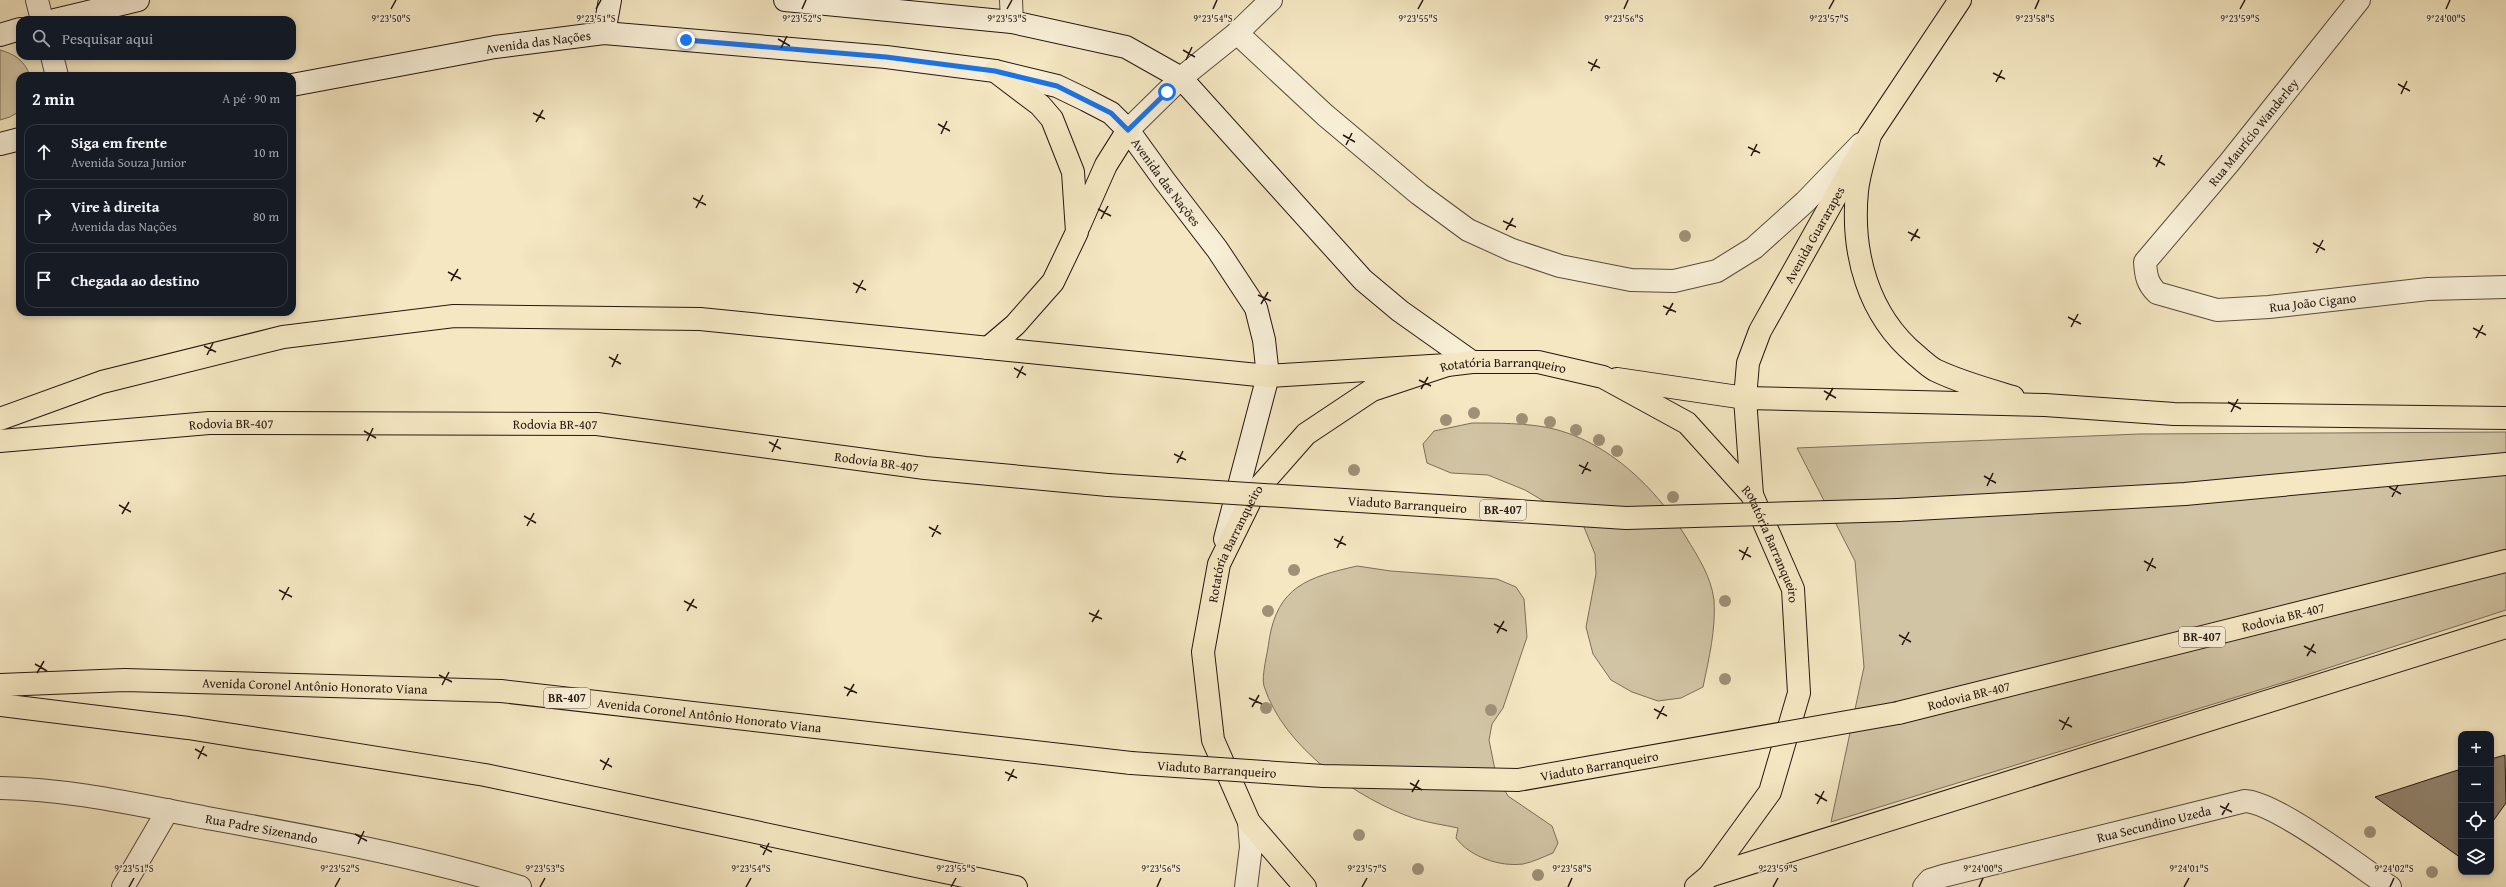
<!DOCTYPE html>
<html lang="pt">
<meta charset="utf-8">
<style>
body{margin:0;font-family:"Gentium Book Plus",serif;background:#20242c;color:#f1f3f6}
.controls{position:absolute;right:12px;bottom:12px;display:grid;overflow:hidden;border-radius:8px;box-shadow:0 2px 6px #0003}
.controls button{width:36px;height:36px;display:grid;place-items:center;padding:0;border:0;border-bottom:1px solid #363941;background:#171b24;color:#f1f3f6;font:20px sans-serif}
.stop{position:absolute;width:12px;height:12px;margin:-9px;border:3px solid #1a73e8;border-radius:50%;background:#fff}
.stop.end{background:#1a73e8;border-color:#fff;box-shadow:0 1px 4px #0008}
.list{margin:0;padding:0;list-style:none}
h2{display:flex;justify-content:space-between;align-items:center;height:52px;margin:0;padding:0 16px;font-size:17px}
h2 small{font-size:13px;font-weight:400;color:#9ea1a6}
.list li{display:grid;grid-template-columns:26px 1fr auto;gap:12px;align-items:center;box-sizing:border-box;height:56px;margin:0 8px 8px;padding:0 8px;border:1px solid #363941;border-radius:12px}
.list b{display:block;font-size:15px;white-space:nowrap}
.list p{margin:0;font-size:13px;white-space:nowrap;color:#9ea1a6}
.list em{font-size:13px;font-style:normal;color:#9ea1a6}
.icon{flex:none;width:22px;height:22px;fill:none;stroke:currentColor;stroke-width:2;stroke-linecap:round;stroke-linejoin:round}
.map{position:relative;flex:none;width:2506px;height:887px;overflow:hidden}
.search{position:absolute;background:#171b24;box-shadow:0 2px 6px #0003;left:16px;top:16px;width:280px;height:44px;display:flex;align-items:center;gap:10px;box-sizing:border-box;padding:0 14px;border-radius:12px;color:#9ea1a6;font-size:15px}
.panel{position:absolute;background:#171b24;box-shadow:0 2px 6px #0003;left:16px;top:72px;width:280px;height:244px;border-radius:12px}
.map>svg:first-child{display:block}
</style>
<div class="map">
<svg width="2506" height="887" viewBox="0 0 2506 887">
<rect width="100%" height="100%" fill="#f4e7c2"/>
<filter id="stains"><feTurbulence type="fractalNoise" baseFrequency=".005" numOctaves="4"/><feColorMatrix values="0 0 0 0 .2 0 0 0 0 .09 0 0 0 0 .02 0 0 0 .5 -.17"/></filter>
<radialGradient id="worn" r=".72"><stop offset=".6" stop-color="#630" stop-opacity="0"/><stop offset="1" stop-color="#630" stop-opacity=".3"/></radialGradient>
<g fill="#d1c4a4" stroke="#7b6e5a">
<path d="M0,50c15,4 25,11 30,26h-10v35l-10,6 -10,3z"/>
<path d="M1472,423c26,0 53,0 78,5 58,13 106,60 136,109 12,20 25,39 28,63 2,29 -5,58 -11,87l-22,11 -23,3 -26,-9 -21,-12 -18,-26 -7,-27 10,-53 -1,-20 -11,-27 -14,-17 -23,-7 -22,-13 -37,-15 -37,-2 -24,-10 -4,-19 11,-13z"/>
<polygon points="2506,432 2506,610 2285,682 1831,822 1864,667 1855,561 1797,448 2139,434"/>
<path d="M1357,566l34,5 106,8 19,8 8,12 3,38 -24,71 -11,16 -3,16 7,35 12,21 44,30 6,17 -5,10c-10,4 -20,9 -30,11 -23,3 -53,-7 -67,-26l2,-10c-14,-3 -28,-5 -42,-9 -58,-19 -133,-72 -152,-133 -3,-9 4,-35 5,-45 8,-55 40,-64 88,-75z"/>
</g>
<g fill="#91836d" stroke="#251710">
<polygon points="2505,755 2506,803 2491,824 2491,759"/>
<polygon points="2461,769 2461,858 2375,797"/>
</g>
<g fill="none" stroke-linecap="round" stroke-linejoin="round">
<g stroke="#594b3c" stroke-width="24">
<g id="minor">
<polyline points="37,0 42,20"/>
<polyline points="1011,0 1012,22"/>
<path id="s1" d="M2359,0l-130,163 -84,99c1,14 2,21 12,31l60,17 52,-3 159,-18 78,-2"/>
<polyline points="52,56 57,76"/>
<path id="s2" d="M0,788c70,1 138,17 207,30 105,19 211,38 313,69"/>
<polyline points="123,887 168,810"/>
<path id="s3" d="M1924,887l6,-7 13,-4 302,-75c32,2 115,66 145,86"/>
</g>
</g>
<g stroke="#594b3c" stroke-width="24">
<g id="tertiary">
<polyline points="1237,33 1325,115 1419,194 1468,230 1512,250 1560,266 1631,280 1674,281 1717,271 1754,248 1805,202 1861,144"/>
<polyline points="1128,130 1181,78 1237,33 1271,0"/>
<polyline points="1246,887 1251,847 1249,822"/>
</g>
</g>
<g stroke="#251710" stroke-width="24">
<g id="secondary">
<polyline points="785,0 1012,22 1126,47 1181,78 1363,280 1400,311 1472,362"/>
<polyline points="55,20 138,0"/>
<polyline points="604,33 610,0"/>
<polyline points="0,35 20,29"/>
<path id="s4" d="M292,85l203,-38 109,-14 282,24 109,14 62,15 29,14 25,13 17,17 36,50 53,69 39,59 8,32 4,36 -43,163"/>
<polyline points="0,144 20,139"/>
</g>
</g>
<g stroke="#251710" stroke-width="24">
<g id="primary">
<path id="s5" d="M1752,495l-7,-97 3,-35 12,-32 110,-196 90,-135"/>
</g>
</g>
<g stroke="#251710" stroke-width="24">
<g id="trunk">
<path d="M1870,135c-4,18 -11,37 -13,56 -6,62 11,124 59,164 6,5 12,11 19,15 25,12 51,19 78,27"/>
<polyline points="1079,226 1106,165 1128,130"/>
<polyline points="988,348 1015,325 1053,282 1077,232 1073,172 1052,119 1040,105 995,71"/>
<polyline points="1617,379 1745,398 2045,405 2174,414 2506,418"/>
<polyline points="0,419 102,382 283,337 454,316 700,319 1268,376 1447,365"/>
<path id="s6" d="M0,441l209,-18 388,1 328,44 183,17"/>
<polyline points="1898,510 2185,494 2506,464"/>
<path id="s7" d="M0,685l125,-5 376,11 630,72"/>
<polyline points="0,705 188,728 485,775 1016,887"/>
<path id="s8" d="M1898,713l608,-152"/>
<polyline points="1709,876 2506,627"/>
<path id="s9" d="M1305,887l-56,-65 -36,-82 -10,-88 16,-88 35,-71 52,-59 66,-44 75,-25 25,-3h66l65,15 84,46 65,72 41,94 6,104 -29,99 -61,84 -13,11"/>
</g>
</g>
<use href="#minor" stroke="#f8efd7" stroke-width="22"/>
<use href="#tertiary" stroke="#f8efd7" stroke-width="22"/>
<use href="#secondary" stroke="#f8efd7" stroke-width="22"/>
<use href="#primary" stroke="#f4e7c2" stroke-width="22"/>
<use href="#trunk" stroke="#f4e7c2" stroke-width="22"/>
<g stroke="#251710" stroke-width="24" stroke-linecap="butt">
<g id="trunk-bridge">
<path id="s10" d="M1108,485l518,33 272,-8"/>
<path id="s11" d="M1131,763l192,13 195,4 380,-67"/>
</g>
</g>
<use href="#trunk-bridge" stroke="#f4e7c2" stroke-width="22"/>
</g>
<g fill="#9f9178">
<circle cx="1685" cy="236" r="6"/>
<circle cx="1474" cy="413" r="6"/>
<circle cx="1522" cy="419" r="6"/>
<circle cx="1446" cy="420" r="6"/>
<circle cx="1550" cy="422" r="6"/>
<circle cx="1576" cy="430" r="6"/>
<circle cx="1599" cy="440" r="6"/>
<circle cx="1617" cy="451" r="6"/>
<circle cx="1354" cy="470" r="6"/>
<circle cx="1673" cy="497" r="6"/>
<circle cx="1294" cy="570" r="6"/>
<circle cx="1725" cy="601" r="6"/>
<circle cx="1268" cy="611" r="6"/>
<circle cx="1725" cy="679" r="6"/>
<circle cx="1266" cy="708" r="6"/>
<circle cx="1491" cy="710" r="6"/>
<circle cx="2370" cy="832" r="6"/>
<circle cx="1359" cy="835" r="6"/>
<circle cx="1418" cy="869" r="6"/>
<circle cx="2432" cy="872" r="6"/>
<circle cx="1538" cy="875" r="6"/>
</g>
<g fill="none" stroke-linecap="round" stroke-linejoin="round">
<polyline stroke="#1a73e8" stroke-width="5" points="686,40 886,57 995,71 1057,86 1111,113 1128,130 1167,92"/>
</g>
<path fill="none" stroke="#251710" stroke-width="1.5" d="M391,9l5,-9M596,9l5,-9M802,9l4,-9M1007,9l5,-9M1213,9l4,-9M1418,9l5,-9M1624,9l4,-9M1829,9l5,-9M2035,9l4,-9M2240,9l5,-9M2446,9l4,-9M778,39l12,7M781,48l6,-12M1183,50l12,7M1186,60l6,-13M1588,62l12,6M1591,71l6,-12M1993,73l12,6M1996,82l6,-12M2398,84l12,7M2401,94l6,-13M533,113l12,6M536,122l7,-12M938,124l12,7M941,134l6,-13M1343,135l12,7M1346,145l6,-12M1748,147l12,6M1751,156l6,-12M2153,158l12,7M2156,167l6,-12M693,198l13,7M696,208l7,-13M1098,209l13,7M1101,219l7,-13M1503,221l13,6M1506,230l7,-12M1908,232l12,6M1911,241l7,-12M2313,243l12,7M2316,253l7,-13M448,272l13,7M451,281l7,-12M853,283l13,7M856,293l7,-13M1258,295l13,6M1261,304l7,-12M1663,306l13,6M1666,315l7,-12M2068,317l13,7M2071,327l7,-13M2473,328l13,7M2476,338l7,-13M204,346l12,6M207,355l6,-12M609,357l12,7M612,367l6,-13M1014,368l12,7M1017,378l6,-12M1419,380l12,6M1421,389l7,-12M1824,391l12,7M1826,400l7,-12M2228,402l13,7M2231,412l7,-13M364,431l12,7M367,441l6,-13M769,442l12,7M772,452l6,-13M1174,454l12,6M1177,463l6,-12M1579,465l12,6M1582,474l6,-12M1984,476l12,7M1987,486l6,-13M2389,487l12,7M2392,497l6,-12M119,505l12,7M122,514l7,-12M524,516l12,7M527,526l7,-13M929,527l12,7M932,537l6,-12M1334,539l12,6M1337,548l6,-12M1739,550l12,7M1742,560l6,-13M2144,561l12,7M2147,571l6,-13M279,590l13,7M282,600l7,-13M684,601l13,7M687,611l7,-12M1089,613l13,6M1092,622l7,-12M1494,624l13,7M1497,633l7,-12M1899,635l12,7M1902,645l7,-13M2304,646l12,7M2307,656l7,-12M35,664l12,7M37,673l7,-12M439,675l13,7M442,685l7,-13M844,687l13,6M847,696l7,-12M1249,698l13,6M1252,707l7,-12M1654,709l13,7M1657,719l7,-13M2059,720l13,7M2062,730l7,-13M195,749l12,7M198,759l6,-13M600,760l12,7M603,770l6,-12M1005,772l12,6M1008,781l6,-12M1410,783l12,7M1412,792l7,-12M1815,794l12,7M1817,804l7,-13M2220,806l12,6M2222,815l7,-12M355,834l12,7M358,844l6,-13M760,846l12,6M763,855l6,-12M129,887l5,-9M335,887l5,-9M540,887l5,-9M746,887l5,-9M951,887l5,-9M1157,887l4,-9M1362,887l5,-9M1568,887l4,-9M1773,887l5,-9M1979,887l4,-9M2184,887l5,-9M2390,887l4,-9"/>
<g text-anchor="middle" stroke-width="3" stroke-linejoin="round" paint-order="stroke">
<g fill="#f8efd7" stroke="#64584c" stroke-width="1">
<rect x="1480" y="500" width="46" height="20" rx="3"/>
<rect x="2179" y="627" width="46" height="20" rx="3"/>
<rect x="544" y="688" width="46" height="20" rx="3"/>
</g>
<g font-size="12" font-weight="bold" fill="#251710">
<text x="1503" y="514">BR-407</text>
<text x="2202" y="641">BR-407</text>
<text x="567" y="702">BR-407</text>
</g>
<g font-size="13" fill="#251710" stroke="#f8efd7">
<text dy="5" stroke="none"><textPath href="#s4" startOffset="250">Avenida das Nações</textPath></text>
<text transform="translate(2253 132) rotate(-51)" y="5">Rua Maurício Wanderley</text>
<text dy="5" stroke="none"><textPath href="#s4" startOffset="922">Avenida das Nações</textPath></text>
<text dy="5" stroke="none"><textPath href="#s5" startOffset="277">Avenida Guararapes</textPath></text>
<text dy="5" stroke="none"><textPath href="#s1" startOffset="531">Rua João Cigano</textPath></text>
<text dy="5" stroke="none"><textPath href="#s9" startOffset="726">Rotatória Barranqueiro</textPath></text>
<text dy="5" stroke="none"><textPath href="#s6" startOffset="232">Rodovia BR-407</textPath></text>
<text dy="5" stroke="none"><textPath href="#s6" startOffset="556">Rodovia BR-407</textPath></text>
<text dy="5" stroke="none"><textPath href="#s6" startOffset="880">Rodovia BR-407</textPath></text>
<text dy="5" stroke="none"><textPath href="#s10" startOffset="300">Viaduto Barranqueiro</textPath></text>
<text dy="5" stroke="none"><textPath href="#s9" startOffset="378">Rotatória Barranqueiro</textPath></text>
<text dy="5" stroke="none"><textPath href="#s9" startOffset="1073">Rotatória Barranqueiro</textPath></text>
<text dy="5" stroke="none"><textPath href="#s8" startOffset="397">Rodovia BR-407</textPath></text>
<text dy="5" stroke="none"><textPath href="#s7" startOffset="315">Avenida Coronel Antônio Honorato Viana</textPath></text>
<text dy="5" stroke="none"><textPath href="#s8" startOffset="73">Rodovia BR-407</textPath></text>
<text dy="5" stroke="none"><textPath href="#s7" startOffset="711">Avenida Coronel Antônio Honorato Viana</textPath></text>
<text dy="5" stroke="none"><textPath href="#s11" startOffset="470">Viaduto Barranqueiro</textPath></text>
<text dy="5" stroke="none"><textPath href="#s11" startOffset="86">Viaduto Barranqueiro</textPath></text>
<text dy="5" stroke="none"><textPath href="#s3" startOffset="240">Rua Secundino Uzeda</textPath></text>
<text dy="5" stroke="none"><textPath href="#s2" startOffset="265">Rua Padre Sizenando</textPath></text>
</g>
</g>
<g font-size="10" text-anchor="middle" fill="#251710" stroke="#f8efd7" stroke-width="3" stroke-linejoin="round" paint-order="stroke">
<text x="391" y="22">9°23'50"S</text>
<text x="596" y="22">9°23'51"S</text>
<text x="802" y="22">9°23'52"S</text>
<text x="1007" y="22">9°23'53"S</text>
<text x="1213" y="22">9°23'54"S</text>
<text x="1418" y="22">9°23'55"S</text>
<text x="1624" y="22">9°23'56"S</text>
<text x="1829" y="22">9°23'57"S</text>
<text x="2035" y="22">9°23'58"S</text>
<text x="2240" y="22">9°23'59"S</text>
<text x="2446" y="22">9°24'00"S</text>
<text x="134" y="872">9°23'51"S</text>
<text x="340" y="872">9°23'52"S</text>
<text x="545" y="872">9°23'53"S</text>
<text x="751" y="872">9°23'54"S</text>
<text x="956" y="872">9°23'55"S</text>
<text x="1161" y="872">9°23'56"S</text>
<text x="1367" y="872">9°23'57"S</text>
<text x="1572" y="872">9°23'58"S</text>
<text x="1778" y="872">9°23'59"S</text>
<text x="1983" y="872">9°24'00"S</text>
<text x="2189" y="872">9°24'01"S</text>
<text x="2394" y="872">9°24'02"S</text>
</g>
<rect width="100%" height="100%" filter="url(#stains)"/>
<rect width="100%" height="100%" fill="url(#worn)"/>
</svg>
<div class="controls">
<button>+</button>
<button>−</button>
<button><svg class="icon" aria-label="locate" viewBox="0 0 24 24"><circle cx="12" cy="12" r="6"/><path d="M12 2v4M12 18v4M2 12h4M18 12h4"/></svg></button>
<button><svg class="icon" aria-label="layers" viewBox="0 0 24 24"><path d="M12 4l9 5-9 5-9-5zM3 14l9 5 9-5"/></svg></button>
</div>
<div class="stop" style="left:1167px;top:92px"></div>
<div class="stop end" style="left:686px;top:40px"></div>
<div class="search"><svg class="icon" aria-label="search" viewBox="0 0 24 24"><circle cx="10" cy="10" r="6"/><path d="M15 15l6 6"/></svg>Pesquisar aqui</div>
<section class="panel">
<h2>2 min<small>A pé · 90 m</small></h2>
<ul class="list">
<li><svg class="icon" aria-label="ahead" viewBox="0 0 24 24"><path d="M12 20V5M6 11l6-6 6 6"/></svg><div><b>Siga em frente</b><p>Avenida Souza Junior</p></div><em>10 m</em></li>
<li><svg class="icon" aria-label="right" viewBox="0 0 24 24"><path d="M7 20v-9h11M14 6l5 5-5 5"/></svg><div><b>Vire à direita</b><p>Avenida das Nações</p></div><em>80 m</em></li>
<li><svg class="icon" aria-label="arrive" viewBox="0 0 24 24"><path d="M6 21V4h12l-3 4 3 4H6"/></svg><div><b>Chegada ao destino</b></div></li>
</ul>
</section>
</div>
